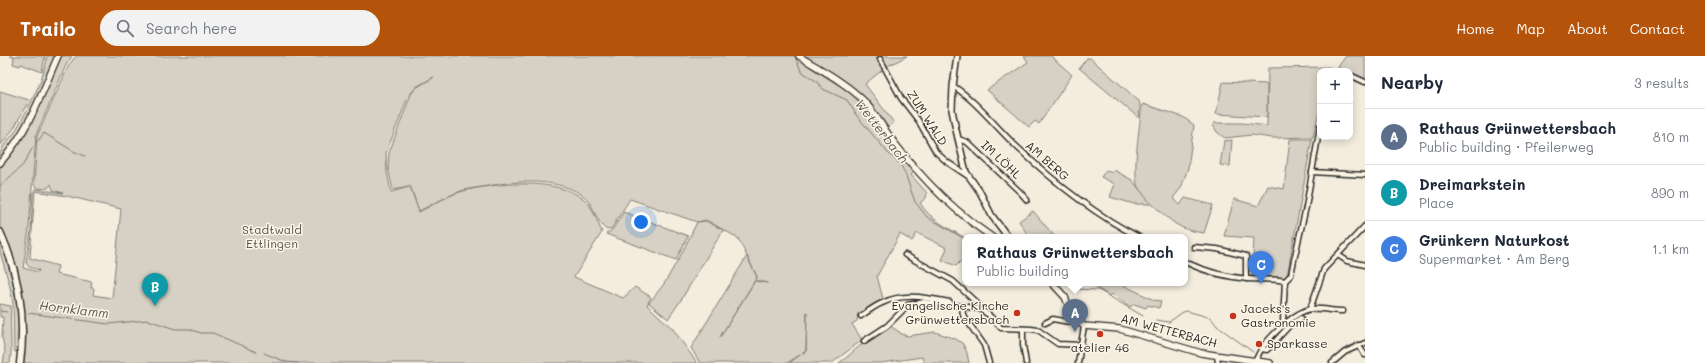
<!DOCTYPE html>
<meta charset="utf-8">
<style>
body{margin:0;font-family:Mali,sans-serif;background:#f2f2f3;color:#1f2937}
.controls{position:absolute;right:12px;top:12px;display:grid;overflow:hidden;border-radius:8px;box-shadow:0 2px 10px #0003}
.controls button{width:36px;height:36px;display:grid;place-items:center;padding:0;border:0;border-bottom:1px solid #e0e1e3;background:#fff;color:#1f2937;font:20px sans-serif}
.you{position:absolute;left:641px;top:166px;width:14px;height:14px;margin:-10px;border:3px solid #fff;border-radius:50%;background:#1a73e8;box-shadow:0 0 0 6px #1a73e833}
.badge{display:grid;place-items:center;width:26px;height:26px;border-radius:50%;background:#b45309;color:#fff;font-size:13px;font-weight:700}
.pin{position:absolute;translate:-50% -33px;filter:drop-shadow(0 1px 2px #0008)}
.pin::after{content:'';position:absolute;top:21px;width:14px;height:12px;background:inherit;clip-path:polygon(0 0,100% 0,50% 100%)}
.popup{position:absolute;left:962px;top:178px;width:226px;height:52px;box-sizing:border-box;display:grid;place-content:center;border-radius:8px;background:#fff;filter:drop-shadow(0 1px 3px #0005);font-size:13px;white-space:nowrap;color:#747a83}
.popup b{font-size:15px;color:#1f2937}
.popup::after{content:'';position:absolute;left:50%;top:100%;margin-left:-8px;border:8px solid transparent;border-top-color:#fff}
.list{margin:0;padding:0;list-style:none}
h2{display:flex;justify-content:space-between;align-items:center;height:52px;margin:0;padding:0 16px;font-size:17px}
h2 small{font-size:13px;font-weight:400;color:#747a83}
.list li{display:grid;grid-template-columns:26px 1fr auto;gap:12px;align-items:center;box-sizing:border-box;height:56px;padding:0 16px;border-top:1px solid #e0e1e3}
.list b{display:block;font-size:15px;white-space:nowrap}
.list p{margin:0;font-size:13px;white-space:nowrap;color:#747a83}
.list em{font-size:13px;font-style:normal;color:#747a83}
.icon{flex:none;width:22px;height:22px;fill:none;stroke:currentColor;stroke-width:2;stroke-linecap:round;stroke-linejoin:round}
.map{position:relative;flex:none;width:1365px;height:307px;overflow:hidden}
header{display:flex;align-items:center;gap:24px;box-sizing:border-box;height:56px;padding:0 20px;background:#b45309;color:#fff}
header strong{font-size:19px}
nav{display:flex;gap:22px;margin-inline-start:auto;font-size:14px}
.search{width:280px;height:36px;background:#f2f2f3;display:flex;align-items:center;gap:10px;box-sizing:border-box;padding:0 14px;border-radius:22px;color:#747a83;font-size:15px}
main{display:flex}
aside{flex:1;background:#fff}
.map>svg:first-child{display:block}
</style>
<header>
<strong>Trailo</strong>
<div class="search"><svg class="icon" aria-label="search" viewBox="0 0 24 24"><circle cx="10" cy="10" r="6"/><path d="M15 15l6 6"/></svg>Search here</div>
<nav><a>Home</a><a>Map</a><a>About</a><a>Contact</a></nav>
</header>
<main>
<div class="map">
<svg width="1365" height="307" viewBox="0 0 1365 307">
<rect width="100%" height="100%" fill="#f4edde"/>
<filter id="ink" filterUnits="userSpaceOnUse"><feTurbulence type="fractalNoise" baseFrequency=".025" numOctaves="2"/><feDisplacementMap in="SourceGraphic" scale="8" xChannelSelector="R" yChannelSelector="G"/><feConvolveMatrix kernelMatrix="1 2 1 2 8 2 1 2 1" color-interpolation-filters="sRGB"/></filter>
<g filter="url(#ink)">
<g fill="#d6d1c4" stroke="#807e78" fill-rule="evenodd">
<polygon points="10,0 45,0 42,16 21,8 20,10 13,8 14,1"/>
<path d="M47,0h8l-25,62 -30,40c0,-13 9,-17 16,-28 10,-18 30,-54 31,-74z"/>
<path d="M61,0h11l-6,9 -30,70 -7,93 -6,40 15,4 1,-2 -10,-3 -3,-4 5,-33 2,-38 3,-3 27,4 -10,-3 -2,-6 -3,4c-4,1 -11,1 -14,-3l3,-49 32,-71 7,-9h831l-21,11 -21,17 29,39 -11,8 30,42 -2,2 16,18 -1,5 -6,5c10,17 29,25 45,35v19l-9,9 -14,-6 5,-12 -30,-15 -5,8 -12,-7 -23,42 6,23 -25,15 -1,7 -5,3 10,16 -30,23h-43l17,-12 1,-39 -1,39 -19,12h-87l-9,-15 56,-92 10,21 -37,60 35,-56 13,2 -12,-3 1,-3 -19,-39 -32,-18 -9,2 9,-1 17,9 -42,70 -13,19 -19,-16 15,-19 18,-31 15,-31 -67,-23 -19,30 -4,1c-13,-9 -12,-28 -26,-36 -28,-17 -69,-13 -99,-7 -7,1 -15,2 -21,4 -14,5 -28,13 -42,20l-9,-25 9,26c14,-7 29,-17 44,-21 33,-8 95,-14 122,9 7,5 13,24 17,32l-28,45 49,21 12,-11 16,10 -4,8 26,24 24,34h-675l2,-42 -19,-84 -5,-9v-61l18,-24 13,-21zM434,21l-18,11 -5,6 -22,59 -1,15 5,22 16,-3 -18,5 -4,-20 -1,-19 22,-56 8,-10zM35,135l32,5 54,13 -9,89 -19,-3 1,-7h-3l1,-6 -36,-8 2,-8 -28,-8z"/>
<polygon points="1024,0 1051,0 1072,19 1039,68 1035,65 1029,71 987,34 1028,6"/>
<polygon points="1346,0 1365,0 1365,24 1350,17 1350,15 1345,15 1338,11"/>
<polygon points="1087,2 1090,2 1139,45 1140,50 1139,62 1079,12"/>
<polygon points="1329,11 1334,15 1320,15 1320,51 1313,81 1272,82 1252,79 1225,82 1217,76 1213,69 1214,67 1242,67 1267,70 1268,12"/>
<polygon points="1223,26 1267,28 1267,61 1216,58"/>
<polygon points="0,35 29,44 14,72 0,90"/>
<path d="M1143,48l40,13 11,8 -6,43 -7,20 -8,10 7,7 5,-7 28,7 -9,28c-22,-3 -27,-7 -43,-21 -8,-7 -18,-15 -23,-25 -6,-12 2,-65 4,-82z"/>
<polygon points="1290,83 1312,83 1287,220 1284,222 1252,221 1254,182 1224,180 1234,143 1258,150 1268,130 1284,133"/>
<polygon points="1232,84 1230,110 1220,109 1224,85"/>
<polygon points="1106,114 1112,117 1114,114 1132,124 1151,148 1134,148 1110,141 1115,128 1101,121"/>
<polygon points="1033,155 1055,181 1029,181 1019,165"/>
<polygon points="624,156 688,180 676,204 606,178 612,174"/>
<polygon points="0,181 13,220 20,261 18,295 15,296 14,293 13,248 10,231 0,196"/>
<polygon points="1098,227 1119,227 1154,244 1161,245 1159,252 1148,249 1146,252 1134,248 1130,251 1112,238 1110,240 1098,233"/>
<path d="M0,248l11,2c-2,19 2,38 -1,57h-7l2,-12 -3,-14 1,-20h-3z"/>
<path d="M889,269l13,9 5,2 28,-4 21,7 7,5 4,9 2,10h-45l-2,-6 -41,6h-42c8,-5 14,-12 22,-18 10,-7 20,-12 28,-20z"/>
</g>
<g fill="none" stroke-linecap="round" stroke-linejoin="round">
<g stroke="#7a7771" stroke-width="1">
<polyline points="795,0 801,15 816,25 823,33 847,44 857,60 888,97 900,108 905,117 915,146 927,161 965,183"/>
<polyline points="38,85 44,77 73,95 85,100"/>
<polyline points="0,130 23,109 33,91"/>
<polyline points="1075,233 1098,234 1102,236 1143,260"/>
<polyline points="0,255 7,256"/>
<polyline points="28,257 108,268 148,264 175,273 189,273 201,277 213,277 256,296"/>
<polyline points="1156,264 1169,266 1183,256 1187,255 1211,262 1217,270 1253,296"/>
<polyline points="264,297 286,306 298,307"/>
</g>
<g stroke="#2b2b2b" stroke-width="7">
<g id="minor">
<polyline points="880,3 901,42 918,64 936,96 947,106 968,120"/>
<polyline points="1350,19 1365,26"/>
<path d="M953,30c21,13 45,43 64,61 37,35 76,67 122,90"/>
<polyline points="958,83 967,86 1020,136 1027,144"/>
<polyline points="1312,116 1365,119"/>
<polyline points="1194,191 1217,193 1246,200 1246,223"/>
<polyline points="905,199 953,225 980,250 980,253"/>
<polyline points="1338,199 1347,205 1365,209"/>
<path d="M1185,206c19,9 41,15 63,17 12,1 25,-1 37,2"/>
<polyline points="962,250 963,259 984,289 989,307"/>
<polyline points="1310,253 1324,213 1365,170"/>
<path d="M861,260c7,-5 14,-10 21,-13 22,-11 46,-5 68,-1l1,3"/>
<polyline points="1045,267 1053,263 1069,266 1074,263"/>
<polyline points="1285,268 1283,265 1285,225 1291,219 1294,204 1306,151 1320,70"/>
<polyline points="1023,273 1023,289 1026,307"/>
<polyline points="864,285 887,270 908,249 924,246 962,250 980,253 989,259 1001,272 1031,273 1038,274 1058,288 1082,289"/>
<polyline points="1358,289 1365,299"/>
<polyline points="1262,293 1267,294 1291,268 1301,262"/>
<polyline points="1217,300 1218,307"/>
<path d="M1256,305c4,-17 37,-49 55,-52 10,-1 22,2 32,2"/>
<polyline points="1078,307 1084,270"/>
<polyline points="1332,307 1345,296 1365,287"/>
</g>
</g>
<g stroke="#2b2b2b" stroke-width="8">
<polyline id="tertiary" points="957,0 953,30 952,54 956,74 966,116 980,136 992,160 1008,181"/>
</g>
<g stroke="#2b2b2b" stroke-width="8">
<g id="secondary">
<path d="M799,0c22,14 46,26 65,45 12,13 21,30 32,44 28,36 59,67 96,92"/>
<path d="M0,107c29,-33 41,-68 58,-107"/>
<polyline points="1052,227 1065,241 1074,263 1084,270 1120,273 1201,297 1270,307"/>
</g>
</g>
<g stroke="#2b2b2b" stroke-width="9">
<path id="primary" d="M0,176c19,42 26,85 20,131"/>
</g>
<use href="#minor" stroke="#fcf5e5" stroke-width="4"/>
<use href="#tertiary" stroke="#fcf5e5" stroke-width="5"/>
<use href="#secondary" stroke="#fcf5e5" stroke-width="5.5"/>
<use href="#primary" stroke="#fcf5e5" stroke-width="6"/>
</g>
</g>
<g fill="#c8321e" stroke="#fcf5e5" stroke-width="1.5">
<circle cx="1017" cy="257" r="4"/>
<circle cx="1233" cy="260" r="4"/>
<circle cx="1100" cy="278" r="4"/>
<circle cx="1259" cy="288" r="4"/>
</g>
<g text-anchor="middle" stroke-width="3" stroke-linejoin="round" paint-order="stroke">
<g font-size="12" fill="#2b2b2b" stroke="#fcf5e5">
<text transform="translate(927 62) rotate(57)" y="4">ZUM WALD</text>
<text transform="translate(1001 104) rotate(43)" y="4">IM LÖHL</text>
<text transform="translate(1047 105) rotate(41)" y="4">AM BERG</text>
<text transform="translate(1169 275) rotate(15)" y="4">AM WETTERBACH</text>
</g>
<g font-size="12" fill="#565451" stroke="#fcf5e5">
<text x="272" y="178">Stadtwald<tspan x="272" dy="14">Ettlingen</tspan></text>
</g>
<g font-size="12" fill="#2b2b2b" stroke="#fcf5e5" text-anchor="start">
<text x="1009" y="254" text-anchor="end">Evangelische Kirche<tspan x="1009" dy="14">Grünwettersbach</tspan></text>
<text x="1241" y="257">Jaceks's<tspan x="1241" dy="14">Gastronomie</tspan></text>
<text x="1267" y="292">Sparkasse</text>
<text x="1100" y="296" text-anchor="middle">atelier 46</text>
</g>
<g font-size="13" font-style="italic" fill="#595754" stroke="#fcf5e5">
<text transform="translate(882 75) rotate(52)" y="5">Wetterbach</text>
<text transform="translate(74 253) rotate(7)" y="5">Hornklamm</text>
</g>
</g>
</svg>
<div class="controls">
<button>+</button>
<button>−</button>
</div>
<div class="you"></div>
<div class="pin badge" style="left:1075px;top:276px;background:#5c6f8a">A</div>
<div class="popup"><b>Rathaus Grünwettersbach</b>Public building</div>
<div class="pin badge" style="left:155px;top:250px;background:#0f9aa8">B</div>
<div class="pin badge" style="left:1261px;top:228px;background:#3f7fe0">C</div>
</div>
<aside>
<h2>Nearby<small>3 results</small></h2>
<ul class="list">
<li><span class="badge" style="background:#5c6f8a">A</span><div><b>Rathaus Grünwettersbach</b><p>Public building · Pfeilerweg</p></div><em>810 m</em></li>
<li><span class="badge" style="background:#0f9aa8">B</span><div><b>Dreimarkstein</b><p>Place</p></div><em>890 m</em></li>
<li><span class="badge" style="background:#3f7fe0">C</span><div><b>Grünkern Naturkost</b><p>Supermarket · Am Berg</p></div><em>1.1 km</em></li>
</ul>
</aside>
</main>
